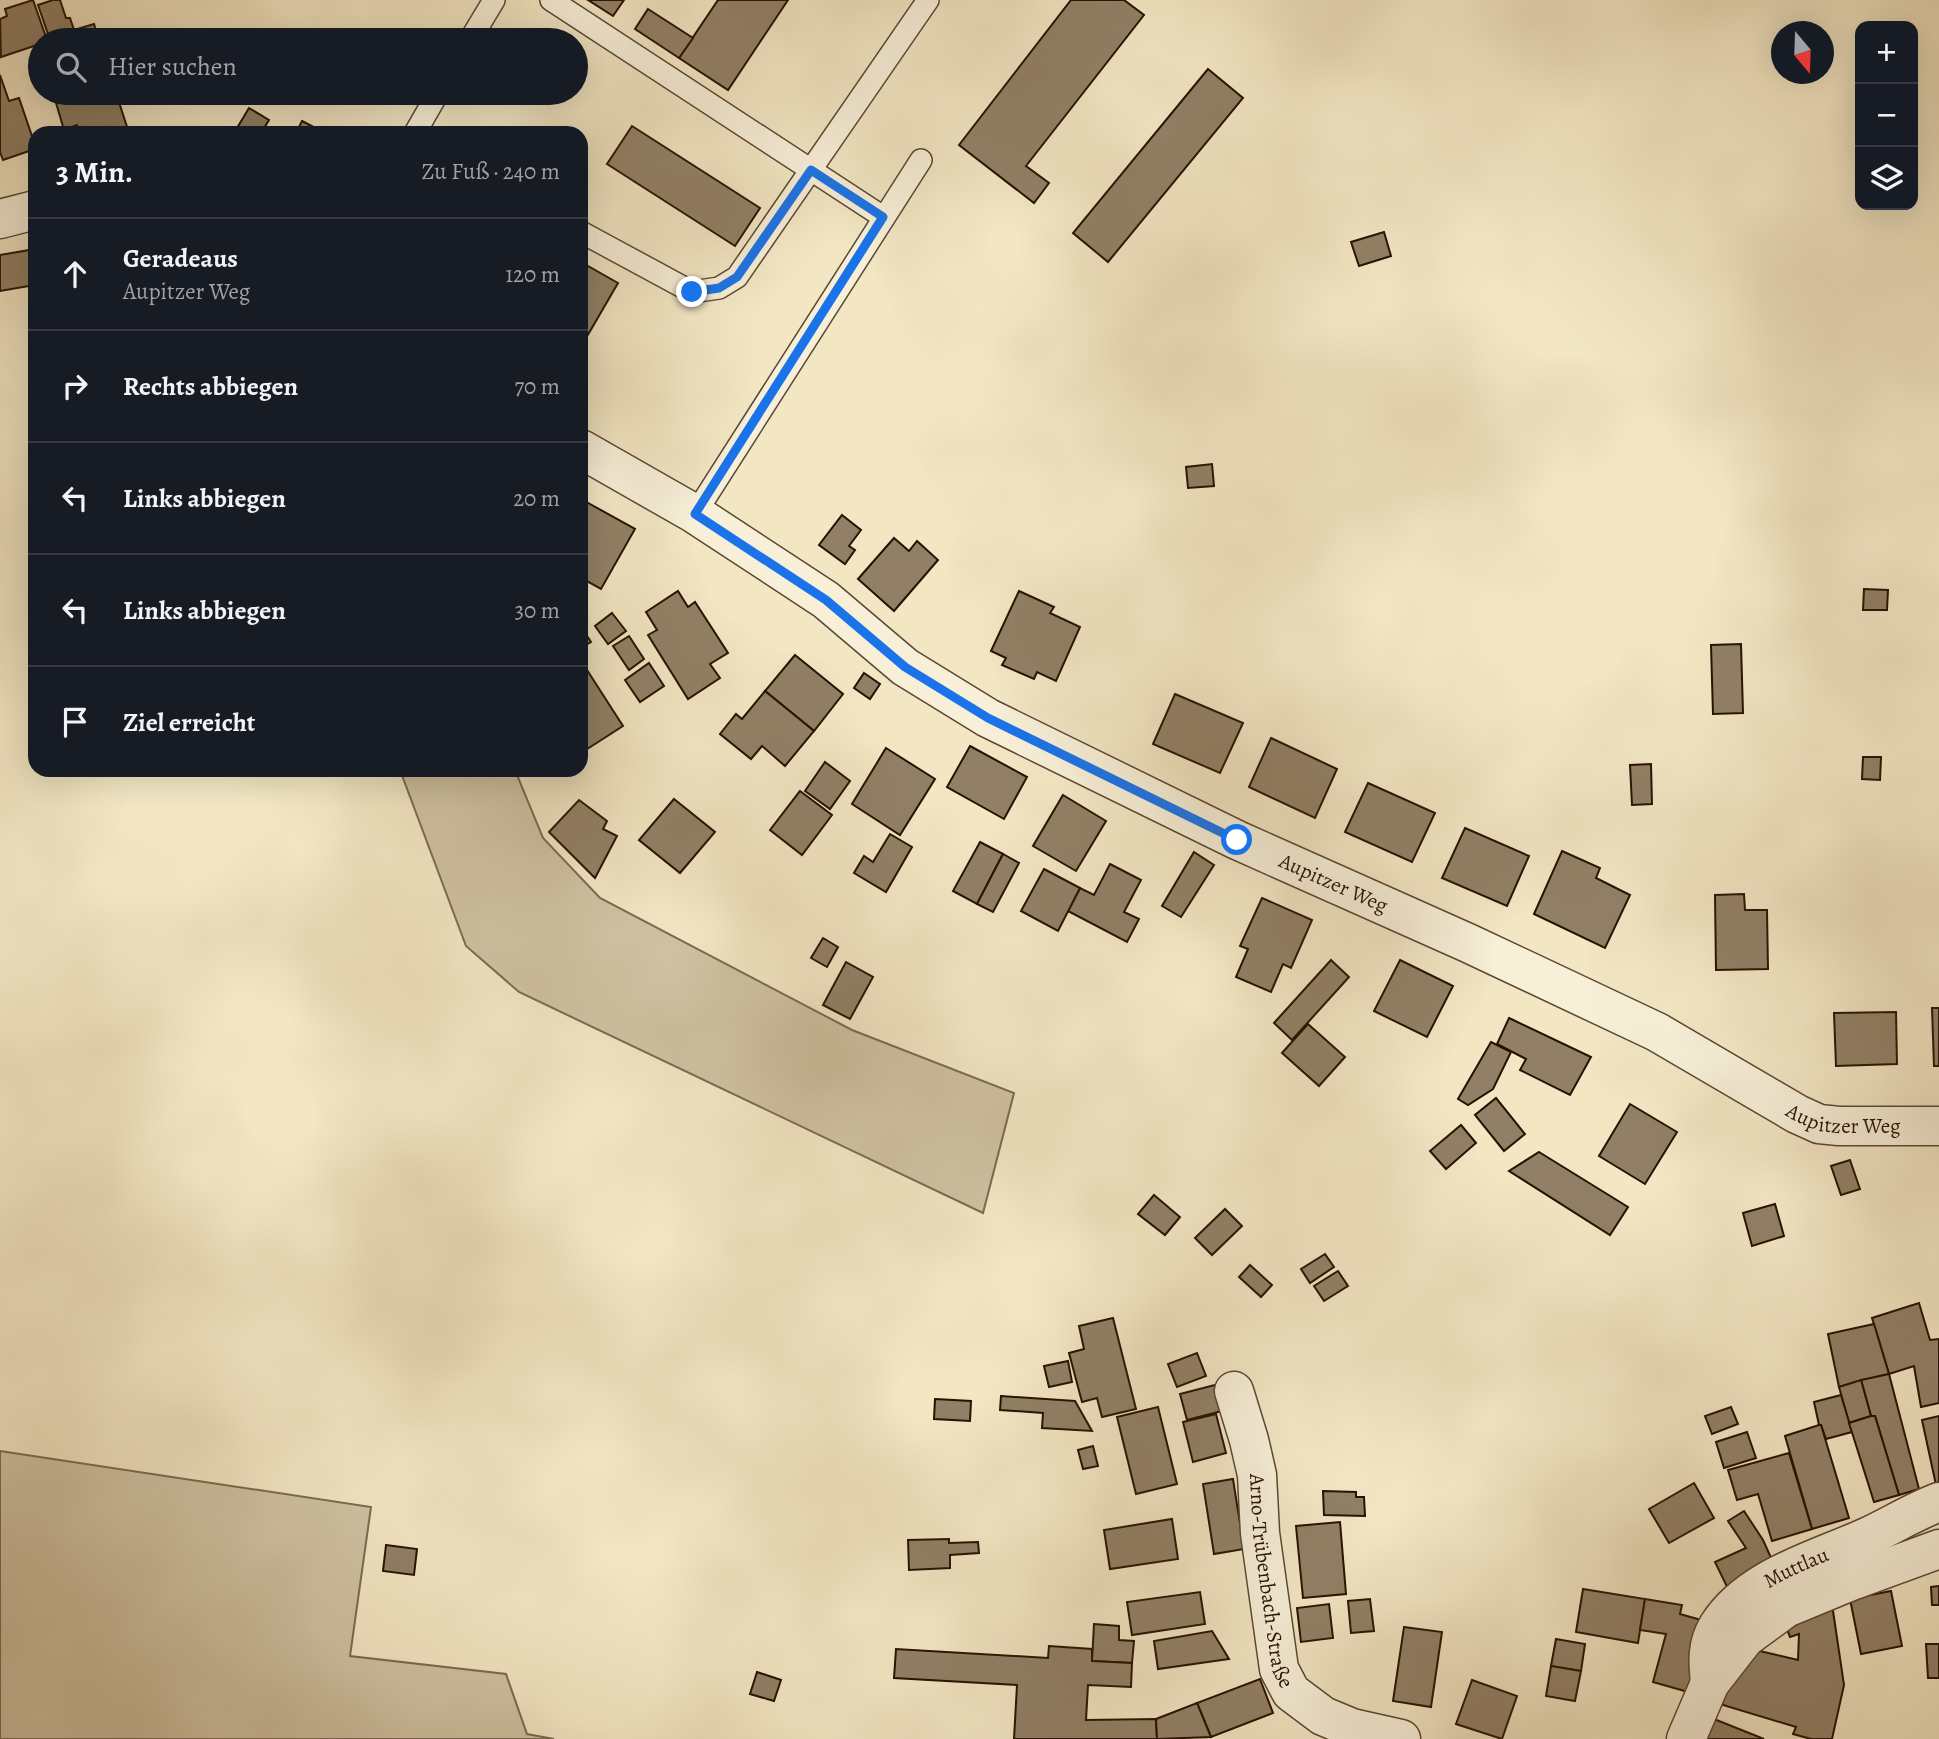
<!DOCTYPE html>
<html lang="de">
<meta charset="utf-8">
<style>
body{margin:0;font-family:Alegreya,serif;background:#20242c;color:#f1f3f6}
.controls{position:absolute;right:21px;top:21px;display:grid;overflow:hidden;border-radius:14px;box-shadow:0 7px 28px #0002}
.controls button{width:63px;height:63px;display:grid;place-items:center;padding:0;border:0;border-bottom:2px solid #363941;background:#171b24;color:#f1f3f6;font:35px sans-serif}
.compass{position:absolute;left:1771px;top:21px;width:63px;height:63px;border-radius:50%;background:#171b24;box-shadow:0 7px 28px #0002;rotate:161deg}
.stop{position:absolute;width:21px;height:21px;margin:-16px;border:5px solid #1a73e8;border-radius:50%;background:#fff}
.stop.end{background:#1a73e8;border-color:#fff;box-shadow:0 2px 7px #0008}
.list{margin:0;padding:0;list-style:none}
h2{display:flex;justify-content:space-between;align-items:center;height:91px;margin:0;padding:0 28px;font-size:30px}
h2 small{font-size:23px;font-weight:400;color:#9ea1a6}
.list li{display:grid;grid-template-columns:46px 1fr auto;gap:21px;align-items:center;box-sizing:border-box;height:112px;padding:0 28px;border-top:2px solid #363941}
.list b{display:block;font-size:26px;white-space:nowrap}
.list p{margin:0;font-size:23px;white-space:nowrap;color:#9ea1a6}
.list em{font-size:23px;font-style:normal;color:#9ea1a6}
.icon{flex:none;width:38px;height:38px;fill:none;stroke:currentColor;stroke-width:2;stroke-linecap:round;stroke-linejoin:round}
.map{position:relative;flex:none;width:1939px;height:1739px;overflow:hidden}
.search{position:absolute;background:#171b24;box-shadow:0 7px 28px #0002;left:28px;top:28px;width:560px;height:77px;display:flex;align-items:center;gap:18px;box-sizing:border-box;padding:0 24px;border-radius:38px;color:#9ea1a6;font-size:26px}
.panel{position:absolute;background:#171b24;box-shadow:0 7px 28px #0002;left:28px;top:126px;width:560px;height:651px;border-radius:21px}
.map>svg:first-child{display:block}
</style>
<div class="map">
<svg width="1939" height="1739" viewBox="0 0 1939 1739">
<rect width="100%" height="100%" fill="#f2e6c3"/>
<filter id="stains"><feTurbulence type="fractalNoise" baseFrequency=".00286" numOctaves="4"/><feColorMatrix values="0 0 0 0 .2 0 0 0 0 .09 0 0 0 0 .02 0 0 0 .5 -.17"/></filter>
<radialGradient id="worn" r=".72"><stop offset=".6" stop-color="#630" stop-opacity="0"/><stop offset="1" stop-color="#630" stop-opacity=".3"/></radialGradient>
<g fill="#cfc2a2" stroke="#7b6a52" stroke-width="2">
<polygon points="400,770 515,770 543,838 600,898 852,1030 1014,1093 983,1213 519,992 466,946"/>
<polygon points="0,1451 371,1507 350,1656 506,1674 527,1734 554,1739 0,1739"/>
</g>
<g fill="#918066" stroke="#271102" stroke-width="2">
<polygon points="33,0 47,40 40,40 40,44 1,57 0,19 7,16 5,9"/>
<polygon points="53,0 60,0 66,18 70,18 74,30 94,24 99,40 50,40 38,5"/>
<polygon points="588,0 624,0 613,16"/>
<polygon points="718,0 788,0 728,90 679,58"/>
<polygon points="1071,0 1124,0 1144,15 1026,166 1049,183 1034,203 959,145"/>
<polygon points="648,9 693,38 679,58 635,29"/>
<polygon points="1208,69 1243,98 1108,262 1073,233"/>
<polygon points="0,75 9,101 19,98 35,145 35,149 3,160 0,152"/>
<polygon points="67,93 116,93 129,133 79,133 77,125 64,130 56,103 68,99"/>
<polygon points="249,108 269,120 261,133 234,133"/>
<polygon points="302,121 325,133 296,133"/>
<polygon points="632,126 760,208 735,246 607,164"/>
<polygon points="1384,232 1391,256 1359,266 1351,242"/>
<polygon points="35,249 35,285 0,291 0,255"/>
<polygon points="581,262 618,283 582,345 581,345"/>
<polygon points="1212,464 1214,486 1188,488 1186,467"/>
<polygon points="581,499 635,529 601,589 581,578"/>
<polygon points="842,515 861,530 849,546 855,550 845,564 819,545"/>
<polygon points="894,538 909,551 917,541 938,560 894,611 858,579"/>
<polygon points="1864,589 1888,590 1887,610 1863,610"/>
<polygon points="678,591 688,607 695,602 728,653 710,664 720,678 688,699 648,635 657,630 646,612"/>
<polygon points="1019,591 1054,607 1050,613 1080,627 1056,681 1037,672 1034,679 1002,665 1006,658 991,651"/>
<polygon points="612,613 626,631 608,644 595,626"/>
<polygon points="581,627 591,642 581,648"/>
<polygon points="629,636 644,659 629,670 613,646"/>
<polygon points="1741,644 1743,713 1713,714 1711,645"/>
<polygon points="795,655 843,694 814,731 765,691"/>
<polygon points="649,663 664,686 640,702 625,680"/>
<polygon points="587,670 623,726 581,753 581,674"/>
<polygon points="864,673 880,684 870,699 854,688"/>
<polygon points="765,691 814,731 785,766 762,746 751,759 720,734 736,714 742,719"/>
<polygon points="1175,694 1243,723 1220,773 1153,744"/>
<polygon points="1271,738 1337,769 1315,818 1249,787"/>
<polygon points="970,746 1027,777 1004,819 947,787"/>
<polygon points="886,748 935,779 900,835 852,804"/>
<polygon points="1863,757 1881,757 1880,780 1862,779"/>
<polygon points="825,762 850,781 830,809 805,791"/>
<polygon points="1651,764 1652,804 1632,805 1630,765"/>
<polygon points="1368,783 1435,813 1412,862 1345,832"/>
<polygon points="800,791 832,815 802,855 770,830"/>
<polygon points="1063,795 1106,821 1076,871 1033,846"/>
<polygon points="674,799 715,832 680,873 639,840"/>
<polygon points="579,800 607,821 603,829 617,836 595,878 549,832"/>
<polygon points="1465,828 1529,856 1507,906 1442,878"/>
<polygon points="890,834 912,847 886,892 854,873 864,856 873,862"/>
<polygon points="980,842 1003,854 977,904 953,891"/>
<polygon points="1562,851 1600,868 1596,878 1630,895 1605,948 1534,914"/>
<polygon points="1194,852 1214,865 1181,917 1162,906"/>
<polygon points="1003,854 1019,863 993,912 977,904"/>
<polygon points="1110,864 1141,880 1124,912 1139,919 1127,942 1068,911 1080,888 1094,895"/>
<polygon points="1044,869 1080,888 1058,931 1021,911"/>
<polygon points="1744,894 1745,910 1767,910 1768,969 1716,970 1715,895"/>
<polygon points="1262,898 1312,920 1291,968 1283,964 1271,992 1236,977 1248,949 1240,946"/>
<polygon points="823,938 838,947 827,967 811,958"/>
<polygon points="1331,960 1349,977 1292,1040 1274,1023"/>
<polygon points="1400,960 1453,986 1427,1037 1374,1011"/>
<polygon points="846,962 873,977 850,1019 823,1005"/>
<polygon points="1932,1008 1939,1008 1939,1066 1934,1066"/>
<polygon points="1896,1012 1897,1064 1836,1066 1834,1013"/>
<polygon points="1509,1018 1591,1057 1570,1095 1520,1070 1526,1059 1497,1044"/>
<polygon points="1308,1024 1345,1057 1319,1086 1282,1053"/>
<polygon points="1491,1042 1511,1052 1493,1089 1468,1105 1458,1099"/>
<polygon points="1496,1098 1525,1134 1504,1151 1475,1115"/>
<polygon points="1630,1104 1677,1132 1645,1184 1599,1156"/>
<polygon points="1461,1125 1476,1143 1446,1169 1430,1151"/>
<polygon points="1539,1152 1628,1207 1610,1235 1509,1171"/>
<polygon points="1850,1160 1860,1189 1841,1195 1831,1166"/>
<polygon points="1154,1195 1180,1217 1165,1235 1138,1214"/>
<polygon points="1775,1204 1784,1236 1752,1246 1743,1213"/>
<polygon points="1225,1209 1242,1226 1212,1255 1195,1238"/>
<polygon points="1325,1254 1334,1267 1310,1283 1301,1269"/>
<polygon points="1250,1265 1272,1285 1261,1297 1239,1277"/>
<polygon points="1338,1271 1348,1286 1324,1301 1314,1286"/>
<polygon points="1919,1303 1930,1340 1939,1339 1939,1403 1921,1407 1914,1366 1889,1374 1872,1318"/>
<polygon points="1113,1318 1136,1409 1102,1417 1097,1398 1082,1402 1069,1353 1084,1349 1079,1326"/>
<polygon points="1874,1324 1889,1374 1839,1387 1828,1334"/>
<polygon points="1197,1353 1206,1376 1177,1387 1168,1364"/>
<polygon points="1068,1361 1072,1382 1049,1387 1044,1366"/>
<polygon points="1889,1374 1919,1489 1899,1495 1875,1416 1871,1416 1861,1380"/>
<polygon points="1861,1380 1871,1416 1849,1423 1839,1387"/>
<polygon points="1215,1385 1222,1411 1187,1420 1180,1394"/>
<polygon points="1841,1395 1852,1432 1826,1439 1821,1425 1819,1425 1814,1402"/>
<polygon points="1001,1396 1075,1401 1092,1431 1042,1428 1043,1413 1000,1410"/>
<polygon points="935,1399 971,1401 970,1421 934,1419"/>
<polygon points="1158,1407 1177,1484 1136,1494 1117,1417"/>
<polygon points="1731,1407 1738,1424 1712,1434 1705,1416"/>
<polygon points="1216,1414 1226,1453 1193,1462 1183,1422"/>
<polygon points="1871,1416 1875,1416 1899,1495 1874,1502 1849,1423"/>
<polygon points="1939,1416 1939,1485 1936,1485 1922,1420"/>
<polygon points="1819,1425 1821,1425 1849,1518 1812,1529 1785,1436"/>
<polygon points="1747,1432 1756,1458 1724,1468 1716,1442"/>
<polygon points="1093,1446 1098,1466 1083,1469 1078,1450"/>
<polygon points="1789,1453 1812,1529 1772,1541 1758,1494 1737,1500 1728,1470"/>
<polygon points="1233,1479 1244,1549 1214,1554 1203,1484"/>
<polygon points="1694,1483 1714,1518 1669,1543 1649,1509"/>
<polygon points="1323,1491 1356,1492 1356,1497 1364,1497 1365,1516 1324,1515"/>
<polygon points="1744,1511 1763,1540 1777,1571 1730,1593 1715,1562 1746,1548 1728,1521"/>
<polygon points="1172,1519 1178,1559 1110,1569 1104,1530"/>
<polygon points="1340,1522 1346,1594 1303,1598 1296,1526"/>
<polygon points="949,1539 949,1543 978,1542 979,1553 950,1555 950,1568 909,1570 908,1540"/>
<polygon points="386,1545 417,1549 414,1575 383,1571"/>
<polygon points="1939,1586 1939,1605 1932,1605 1931,1587"/>
<polygon points="1583,1589 1645,1599 1638,1643 1576,1632"/>
<polygon points="1891,1591 1902,1646 1861,1654 1850,1599"/>
<polygon points="1200,1592 1205,1624 1132,1635 1127,1602"/>
<polygon points="1370,1599 1374,1631 1351,1633 1348,1601"/>
<polygon points="1645,1599 1682,1605 1680,1614 1708,1622 1688,1692 1653,1682 1666,1634 1640,1630"/>
<polygon points="1329,1604 1333,1638 1301,1642 1297,1608"/>
<polygon points="1832,1604 1844,1685 1832,1739 1811,1739 1793,1734 1796,1727 1723,1705 1722,1699 1751,1649 1798,1660 1799,1634 1790,1637 1784,1621"/>
<polygon points="1094,1624 1119,1626 1119,1640 1134,1641 1132,1663 1092,1661"/>
<polygon points="1404,1627 1442,1632 1431,1707 1393,1701"/>
<polygon points="1212,1631 1229,1659 1158,1669 1154,1641"/>
<polygon points="1556,1639 1585,1644 1581,1671 1551,1666"/>
<polygon points="1926,1644 1939,1644 1939,1678 1928,1678"/>
<polygon points="1049,1646 1092,1649 1092,1661 1132,1663 1131,1687 1088,1685 1086,1720 1156,1719 1157,1739 1014,1739 1017,1685 894,1678 896,1649 1048,1658"/>
<polygon points="1551,1666 1581,1671 1575,1701 1546,1696"/>
<polygon points="757,1672 781,1680 774,1701 750,1694"/>
<polygon points="1260,1679 1273,1713 1211,1737 1197,1703"/>
<polygon points="1472,1680 1517,1696 1502,1739 1456,1724"/>
<polygon points="1197,1703 1211,1737 1157,1739 1156,1719"/>
<polygon points="1714,1719 1764,1739 1703,1739"/>
</g>
<g fill="none" stroke-linecap="round" stroke-linejoin="round">
<g stroke="#5a4632" stroke-width="24">
<g id="lane">
<polyline points="551,0 883,217"/>
<polyline points="470,40 494,0"/>
<polyline points="415,133 438,93"/>
<polyline points="581,232 692,292 719,288 737,277 928,0"/>
<polyline points="695,514 921,160"/>
</g>
</g>
<g stroke="#5a4632" stroke-width="41">
<g id="street">
<polyline points="0,219 35,210"/>
<path id="s1" d="M581,449l114,65 131,86 79,67 83,51 249,122 231,103 189,89 140,82 22,10 20,2h100"/>
<path id="s2" d="M1234,1391l15,49 8,35 3,58 19,136 12,23 32,24 29,12 49,11"/>
<path id="s3" d="M1710,1683c-2,-20 -4,-38 8,-57 31,-49 98,-66 149,-89 24,-11 46,-25 72,-35"/>
<polyline points="1686,1739 1710,1683 1745,1638 1786,1608 1849,1582 1939,1549"/>
</g>
</g>
<use href="#lane" stroke="#f7efd8" stroke-width="21"/>
<use href="#street" stroke="#f7efd8" stroke-width="38"/>
</g>
<g fill="none" stroke-linecap="round" stroke-linejoin="round">
<polyline stroke="#1a73e8" stroke-width="9" points="692,292 719,288 737,277 811,170 883,217 695,514 826,600 905,667 988,718 1237,840"/>
</g>
<g text-anchor="middle" stroke-width="7" stroke-linejoin="round" paint-order="stroke">
<g font-size="21" fill="#271102" stroke="#f7efd8">
<text dy="7" stroke="none"><textPath href="#s1" startOffset="872">Aupitzer Weg</textPath></text>
<text dy="7" stroke="none"><textPath href="#s1" startOffset="1438">Aupitzer Weg</textPath></text>
<text dy="7" stroke="none"><textPath href="#s3" startOffset="158">Muttlau</textPath></text>
<text dy="7" stroke="none"><textPath href="#s2" startOffset="194">Arno-Trübenbach-Straße</textPath></text>
</g>
</g>
<rect width="100%" height="100%" filter="url(#stains)"/>
<rect width="100%" height="100%" fill="url(#worn)"/>
</svg>
<div class="controls">
<button>+</button>
<button>−</button>
<button><svg class="icon" aria-label="layers" viewBox="0 0 24 24"><path d="M12 4l9 5-9 5-9-5zM3 14l9 5 9-5"/></svg></button>
</div>
<svg class="compass" viewBox="-18 -18 36 36"><path d="M0-13l5 13h-10z" fill="#e53935"/><path d="M0 13l5-13h-10z" fill="#9ea1a6"/></svg>
<div class="stop" style="left:1237px;top:840px"></div>
<div class="stop end" style="left:692px;top:292px"></div>
<div class="search"><svg class="icon" aria-label="search" viewBox="0 0 24 24"><circle cx="10" cy="10" r="6"/><path d="M15 15l6 6"/></svg>Hier suchen</div>
<section class="panel">
<h2>3 Min.<small>Zu Fuß · 240 m</small></h2>
<ul class="list">
<li><svg class="icon" aria-label="ahead" viewBox="0 0 24 24"><path d="M12 20V5M6 11l6-6 6 6"/></svg><div><b>Geradeaus</b><p>Aupitzer Weg</p></div><em>120 m</em></li>
<li><svg class="icon" aria-label="right" viewBox="0 0 24 24"><path d="M7 20v-9h11M14 6l5 5-5 5"/></svg><div><b>Rechts abbiegen</b></div><em>70 m</em></li>
<li><svg class="icon" aria-label="left" viewBox="0 0 24 24"><path d="M17 20v-9H6M10 6l-5 5 5 5"/></svg><div><b>Links abbiegen</b></div><em>20 m</em></li>
<li><svg class="icon" aria-label="left" viewBox="0 0 24 24"><path d="M17 20v-9H6M10 6l-5 5 5 5"/></svg><div><b>Links abbiegen</b></div><em>30 m</em></li>
<li><svg class="icon" aria-label="arrive" viewBox="0 0 24 24"><path d="M6 21V4h12l-3 4 3 4H6"/></svg><div><b>Ziel erreicht</b></div></li>
</ul>
</section>
</div>
